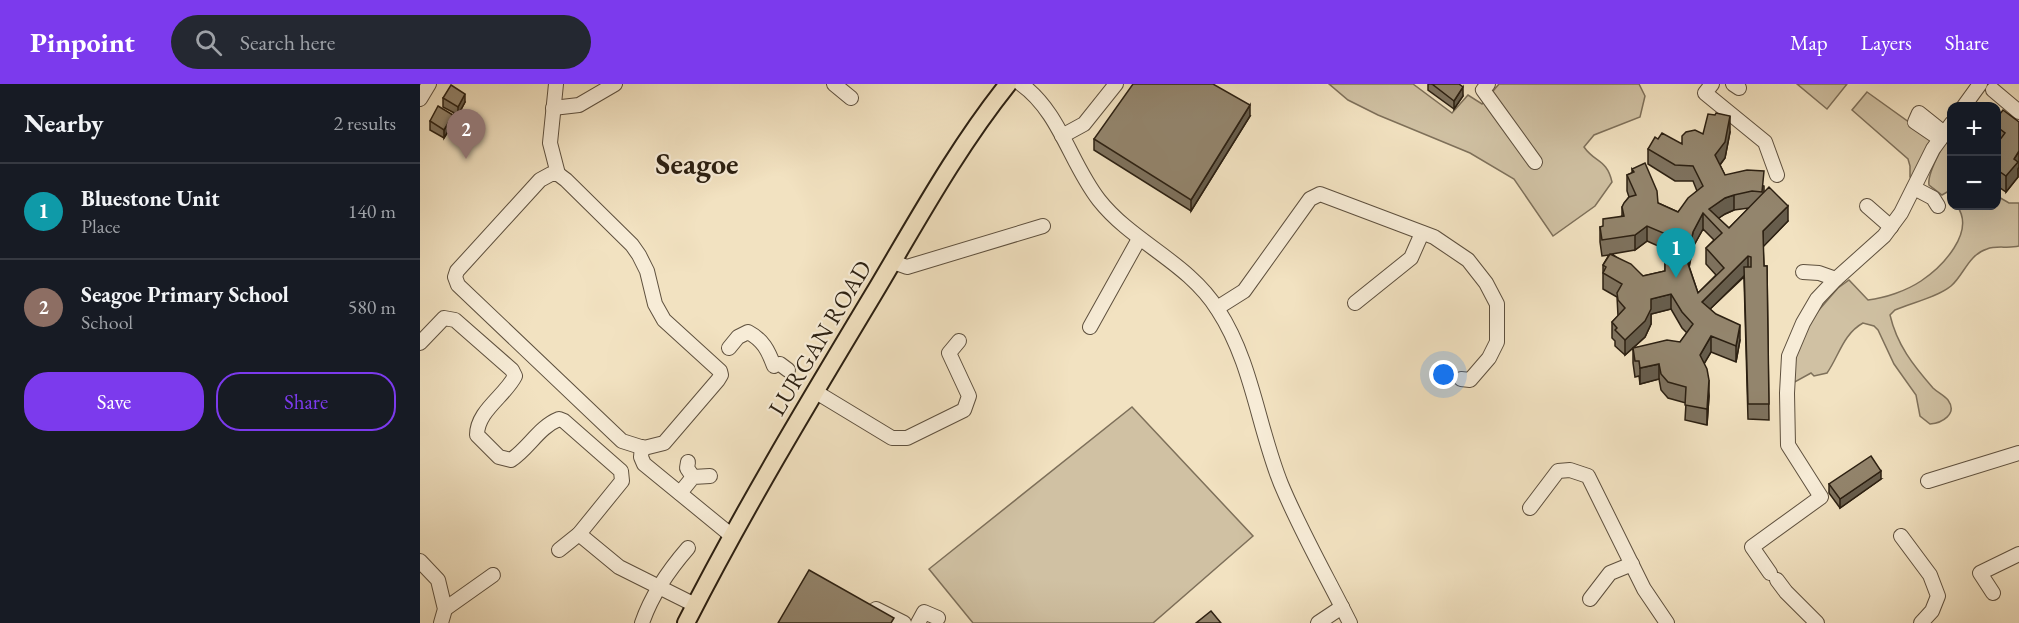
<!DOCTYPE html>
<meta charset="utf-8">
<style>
body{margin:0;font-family:"EB Garamond",serif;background:#242831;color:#f1f3f6}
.controls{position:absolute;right:18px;top:18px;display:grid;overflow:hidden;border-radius:12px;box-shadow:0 6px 24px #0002}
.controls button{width:54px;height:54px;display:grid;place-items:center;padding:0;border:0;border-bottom:2px solid #363941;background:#171b24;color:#f1f3f6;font:30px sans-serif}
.you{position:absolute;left:1024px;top:291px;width:21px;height:21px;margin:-15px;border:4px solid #fff;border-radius:50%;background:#1a73e8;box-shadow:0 0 0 9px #1a73e833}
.badge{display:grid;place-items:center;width:39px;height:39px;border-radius:50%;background:#7c3aed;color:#fff;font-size:20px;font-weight:700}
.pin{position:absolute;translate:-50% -50px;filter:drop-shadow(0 2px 3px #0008)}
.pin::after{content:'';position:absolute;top:32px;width:21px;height:18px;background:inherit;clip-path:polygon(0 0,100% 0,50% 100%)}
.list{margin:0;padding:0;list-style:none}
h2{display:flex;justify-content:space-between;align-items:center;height:78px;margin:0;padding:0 24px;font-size:26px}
h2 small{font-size:20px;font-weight:400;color:#9ea1a6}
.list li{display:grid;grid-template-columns:39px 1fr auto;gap:18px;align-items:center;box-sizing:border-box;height:96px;padding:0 24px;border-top:2px solid #363941}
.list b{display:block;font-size:22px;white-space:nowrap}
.list p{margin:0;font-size:20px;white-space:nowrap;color:#9ea1a6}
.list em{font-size:20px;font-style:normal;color:#9ea1a6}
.actions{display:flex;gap:12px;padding:18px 24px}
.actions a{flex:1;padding:14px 0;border:2px solid #7c3aed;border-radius:24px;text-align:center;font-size:21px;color:#7c3aed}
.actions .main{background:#7c3aed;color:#fff}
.icon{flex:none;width:33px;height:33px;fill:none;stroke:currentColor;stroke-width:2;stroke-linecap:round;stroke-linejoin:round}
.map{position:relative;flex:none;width:1599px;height:539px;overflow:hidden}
header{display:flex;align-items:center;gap:36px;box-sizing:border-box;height:84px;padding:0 30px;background:#7c3aed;color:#fff}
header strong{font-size:28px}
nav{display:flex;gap:33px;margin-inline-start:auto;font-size:21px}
.search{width:420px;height:54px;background:#242831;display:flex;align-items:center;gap:15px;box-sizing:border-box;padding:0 21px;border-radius:33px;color:#9ea1a6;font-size:22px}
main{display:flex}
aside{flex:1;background:#171b24}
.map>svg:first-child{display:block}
</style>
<header>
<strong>Pinpoint</strong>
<div class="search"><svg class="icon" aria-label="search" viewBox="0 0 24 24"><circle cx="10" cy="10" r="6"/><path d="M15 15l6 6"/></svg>Search here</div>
<nav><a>Map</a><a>Layers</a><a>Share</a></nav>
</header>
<main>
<aside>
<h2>Nearby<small>2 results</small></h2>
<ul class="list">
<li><span class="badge" style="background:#0f9aa8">1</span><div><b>Bluestone Unit</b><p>Place</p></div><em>140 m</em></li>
<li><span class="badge" style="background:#8d6e63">2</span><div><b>Seagoe Primary School</b><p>School</p></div><em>580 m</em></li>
</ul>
<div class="actions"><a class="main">Save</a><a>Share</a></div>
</aside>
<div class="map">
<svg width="1599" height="539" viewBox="0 0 1599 539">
<rect width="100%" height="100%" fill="#f2e2c1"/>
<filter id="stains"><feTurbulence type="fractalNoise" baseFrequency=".00333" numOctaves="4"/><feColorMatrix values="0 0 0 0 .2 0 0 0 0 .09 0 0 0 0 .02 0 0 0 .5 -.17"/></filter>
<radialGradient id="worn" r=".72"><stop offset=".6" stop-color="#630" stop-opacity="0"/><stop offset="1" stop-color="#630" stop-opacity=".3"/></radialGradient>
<g fill="#d0c1a3" stroke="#7e705a" stroke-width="1.5">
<path d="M909,0h84l39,29 16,-18 14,9 17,-20h140l6,12 -5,21 -46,18 -10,12c11,16 23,12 28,35l-17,24 -42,30 -39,-57 -44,-26 -92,-38 -30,-15z"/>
<polygon points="1377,0 1427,0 1407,25"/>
<polygon points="1447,8 1511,54 1511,61 1492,95 1490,93 1490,82 1488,75 1432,26"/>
<path d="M1531,50v64l-4,-6 -5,3 -13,-10c-2,-11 14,-41 22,-51z"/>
<path d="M1577,112l12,7h10v43c-11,3 -22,-1 -32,3 -19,6 -23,26 -36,37 -13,11 -40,17 -56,24l-5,5c7,30 23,50 43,73 4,4 11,7 15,12 10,14 -6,23 -18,24l-10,-8 -4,-21 -22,-31 -16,-34 -4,-4 -11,-3c-20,11 -24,33 -36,50l-13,3 -3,-3 -18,10 3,-30 15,-31 7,-11 20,-23 11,-8 19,20c17,-2 38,-9 53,-19 21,-14 55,-49 36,-75h39z"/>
<polygon points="712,323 833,452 733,539 553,539 509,485"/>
</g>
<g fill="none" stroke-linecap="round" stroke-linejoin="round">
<g stroke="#5e503e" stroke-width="16">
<g id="minor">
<polyline points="136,0 130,59 138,90"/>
<polyline points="414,0 431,14"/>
<path d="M601,0c39,28 49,79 78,116 34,43 89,62 119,110 34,52 40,117 63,174 20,48 46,93 69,139"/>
<polyline points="1068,0 1063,6 1115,78"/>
<polyline points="1292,0 1285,9 1345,58 1357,91"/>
<polyline points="1313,0 1319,4"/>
<polyline points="1573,6 1599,28"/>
<polyline points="0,15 9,0"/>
<polyline points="1544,22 1560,0"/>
<polyline points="133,24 159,21 195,0"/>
<polyline points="642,52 664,40 696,0"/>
<polyline points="1520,55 1495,38 1499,29 1524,49"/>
<polygon points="131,90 138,90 146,96 212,161 219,171 227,187 235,220 244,236 300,287 301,291 298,296 244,359 224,364 202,357 38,201 35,193 37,187 120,96"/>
<polyline points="1494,104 1513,114 1518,122"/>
<polyline points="1447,122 1471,143"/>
<polyline points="473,178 487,183 623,142"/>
<polyline points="1383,188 1399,189 1416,195"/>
<polyline points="935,219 991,174 1002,149"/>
<polyline points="797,224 824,207 890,115 900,110 1014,153 1048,176 1066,199 1077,220 1077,258 1069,274 1050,296 1041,295"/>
<polyline points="670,243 719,155"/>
<path d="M0,259l24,-25 11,2 57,50 3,6c-10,20 -38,35 -38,59l22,22 12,3c18,-12 28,-33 48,-41l5,2 57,50 1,10 -43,53 -20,16"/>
<path d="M309,264l9,-11 10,-5c15,8 20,18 26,34"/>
<polyline points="360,280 368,286"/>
<polyline points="396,308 472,354 487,354 544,326 549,312 529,269 539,257"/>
<polyline points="222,363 221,373 224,380 312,452"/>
<polyline points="268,378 267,384 273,393"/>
<polyline points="1508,397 1599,369"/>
<polyline points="260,409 273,393 290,392"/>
<polyline points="1110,424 1138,387 1150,386 1168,392 1224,505 1247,539"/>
<polyline points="159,450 199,483 275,521"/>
<polyline points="1481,452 1510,491 1518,512 1512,527 1501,539"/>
<polyline points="0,477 18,496 25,525 21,539"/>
<polyline points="1350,489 1332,463 1401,413 1368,361 1367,309 1369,272 1383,239 1397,215 1416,195 1464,152 1481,129 1513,65 1532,39"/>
<polyline points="1357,496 1366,508 1397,539"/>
<polyline points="1573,509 1560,489 1599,470"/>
<polyline points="1170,515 1190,489 1212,480"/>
<polyline points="25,525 73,491"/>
<polyline points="456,525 484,539"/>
<path d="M222,539c10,-29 26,-52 46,-75"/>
<polyline points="498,539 504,528 518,534"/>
<polyline points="898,539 922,523"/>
</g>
</g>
<g stroke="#2c2012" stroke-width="20">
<path id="major" d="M266,539c57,-112 122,-220 187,-328 43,-72 83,-146 135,-211"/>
</g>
<use href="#minor" stroke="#f7ecd7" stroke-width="14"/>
<use href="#major" stroke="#f2e2c1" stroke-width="16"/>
</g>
<g fill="#7e725e" stroke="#2c2012" stroke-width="1.5" fill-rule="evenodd">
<polygon points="1008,0 1039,0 1043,12 1034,25 1008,6"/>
<polygon points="23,14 45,18 38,31 23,23"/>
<polygon points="830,32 771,127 674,66 674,55"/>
<polygon points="1576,35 1599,38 1599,83 1598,85 1598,93 1586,108 1576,101 1576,61 1578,59 1576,58"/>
<polygon points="10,37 33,39 24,54 10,46"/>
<path d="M1310,48l-5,26 -5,7 5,10 39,11v7l24,28 -25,25 1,20h3l2,154 -21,-1 -4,-142 -34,32 30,31 -4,22 -25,-10 -7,11 5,33 -2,29 -22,-5 1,-17 -18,-5 -7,-8 -2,-11 -19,5 -1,-8 -4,1 -2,-14v-15l-8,7 -10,-9v-5l-3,-3v-16l6,-6 -1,-19 -14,-8v-24l6,-10 -7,1 -2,-14v-15h3l19,-11v-9l7,-10 -2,-6v-16l5,-2v-4l26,34 20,9 19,-21 -4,-10h-18l-27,-17v-15l10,-10 24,5 21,-10zM1329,124l-20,20 -11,-10 7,-4 9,-4zM1283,145l11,11 -8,8v16l10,11 -18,18 -9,-27 4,-19zM1227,157l18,8v22l-22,5 -31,-22 23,-4zM1251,225l11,19 5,5 -7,9 -47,6 12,-11 6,-13v-10z"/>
<polygon points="1461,395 1420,424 1409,409 1409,400"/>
</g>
<g fill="#675d4c" stroke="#2c2012" stroke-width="1.5">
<polygon points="1043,3 1043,12 1034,25 1034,17"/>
<polygon points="45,10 45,18 38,31 38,23"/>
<polygon points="830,21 830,32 771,127 771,116"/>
<polygon points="33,31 33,39 24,54 24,46"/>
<polygon points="1310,32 1310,48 1305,74 1295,87 1295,71"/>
<polygon points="1599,67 1599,83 1598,85 1598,93 1586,108 1586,92 1594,75"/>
<polygon points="1314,111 1314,126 1305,130 1293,138 1289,125 1305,114"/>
<polygon points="1368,122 1368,137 1343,163 1343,147"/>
<polygon points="1283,129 1283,145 1273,163 1269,184 1269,168 1273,148"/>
<polygon points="1227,142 1227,157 1215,166 1215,151"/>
<polygon points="1328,172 1328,188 1282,233 1282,218"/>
<polygon points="1251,210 1251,225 1231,230 1231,240 1225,253 1205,271 1205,256 1231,215"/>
<polygon points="1320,241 1320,256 1316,278 1316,262"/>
<polygon points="1291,252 1291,268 1280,287 1280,271"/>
<polygon points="1239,280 1239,295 1220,300 1220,284"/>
<polygon points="1289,296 1289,312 1287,341 1287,325"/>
<polygon points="1461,387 1461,395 1420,424 1420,415"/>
</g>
<g fill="#93856d" stroke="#2c2012" stroke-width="1.5" fill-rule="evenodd">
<polygon points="713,0 793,0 830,21 771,116 674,55"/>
<polygon points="1012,0 1039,0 1043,3 1034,17"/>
<polygon points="31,1 45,10 38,23 23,14"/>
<polygon points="18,22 33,31 24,46 10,37"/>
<polygon points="1583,26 1599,38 1599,67 1594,75 1598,78 1586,92 1576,85 1576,61 1585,49 1576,42 1576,35"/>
<path d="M1296,29l14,3 -5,26 -10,13 10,20 22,-5 17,1 -2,21 -10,-1 -18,4 -9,3 -16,11 20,19 40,-41 19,19 -25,25 1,35h3l2,138h-21l-4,-137h7v-10l-3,-1 -46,46 14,12 24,11 -4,21 -25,-10 -11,19 7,14 2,11 -2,29 -22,-4 1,-18 -18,-5 -7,-8 -2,-10 -19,4 -1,-7h-4l-2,-13 34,-8 13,2 13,-18 -11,-12 -11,-18 -20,5v10l-6,12 -20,19 -10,-10 2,-2 -5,-6 13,-14 -7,-8 -1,-7 5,-9 -19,-11 3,-6 -3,-2 7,-11 21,10 12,12 22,-5v-22l3,-14 -21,-9 -12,9 -33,5 -2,-13 3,-1v-7l21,-3 -2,-9 2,-4 5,-6 7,-2 -9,-20 7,-3 -2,-3 13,-6 12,28 1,12 20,9 10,-14 15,-12 -10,-20 -18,-1 -27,-16 7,-12 3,2 4,-6 20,11v-8l4,-4 9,-2 8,4 5,-20 7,1zM1283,129l19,20 -16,15 18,20 -26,25 -10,-29 1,-12 4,-20z"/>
<polygon points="1451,372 1461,387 1420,415 1409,400"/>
<polygon points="389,486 474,534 471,539 358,539"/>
<polygon points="791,527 801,539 776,539"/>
</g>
<g text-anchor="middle" stroke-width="4.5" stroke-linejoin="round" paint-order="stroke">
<g font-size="24" fill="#2c2012" stroke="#f7ecd7">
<text transform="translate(400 254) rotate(-59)" y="8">LURGAN ROAD</text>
</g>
<g font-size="30" font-weight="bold" fill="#2c2012" stroke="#f7ecd7">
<text x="277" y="90">Seagoe</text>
</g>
</g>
<rect width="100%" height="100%" filter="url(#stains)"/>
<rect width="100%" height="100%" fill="url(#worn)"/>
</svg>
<div class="controls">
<button>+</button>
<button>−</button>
</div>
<div class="you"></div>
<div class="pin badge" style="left:1256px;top:194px;background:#0f9aa8">1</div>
<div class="pin badge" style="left:46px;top:75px;background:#8d6e63">2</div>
</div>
</main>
